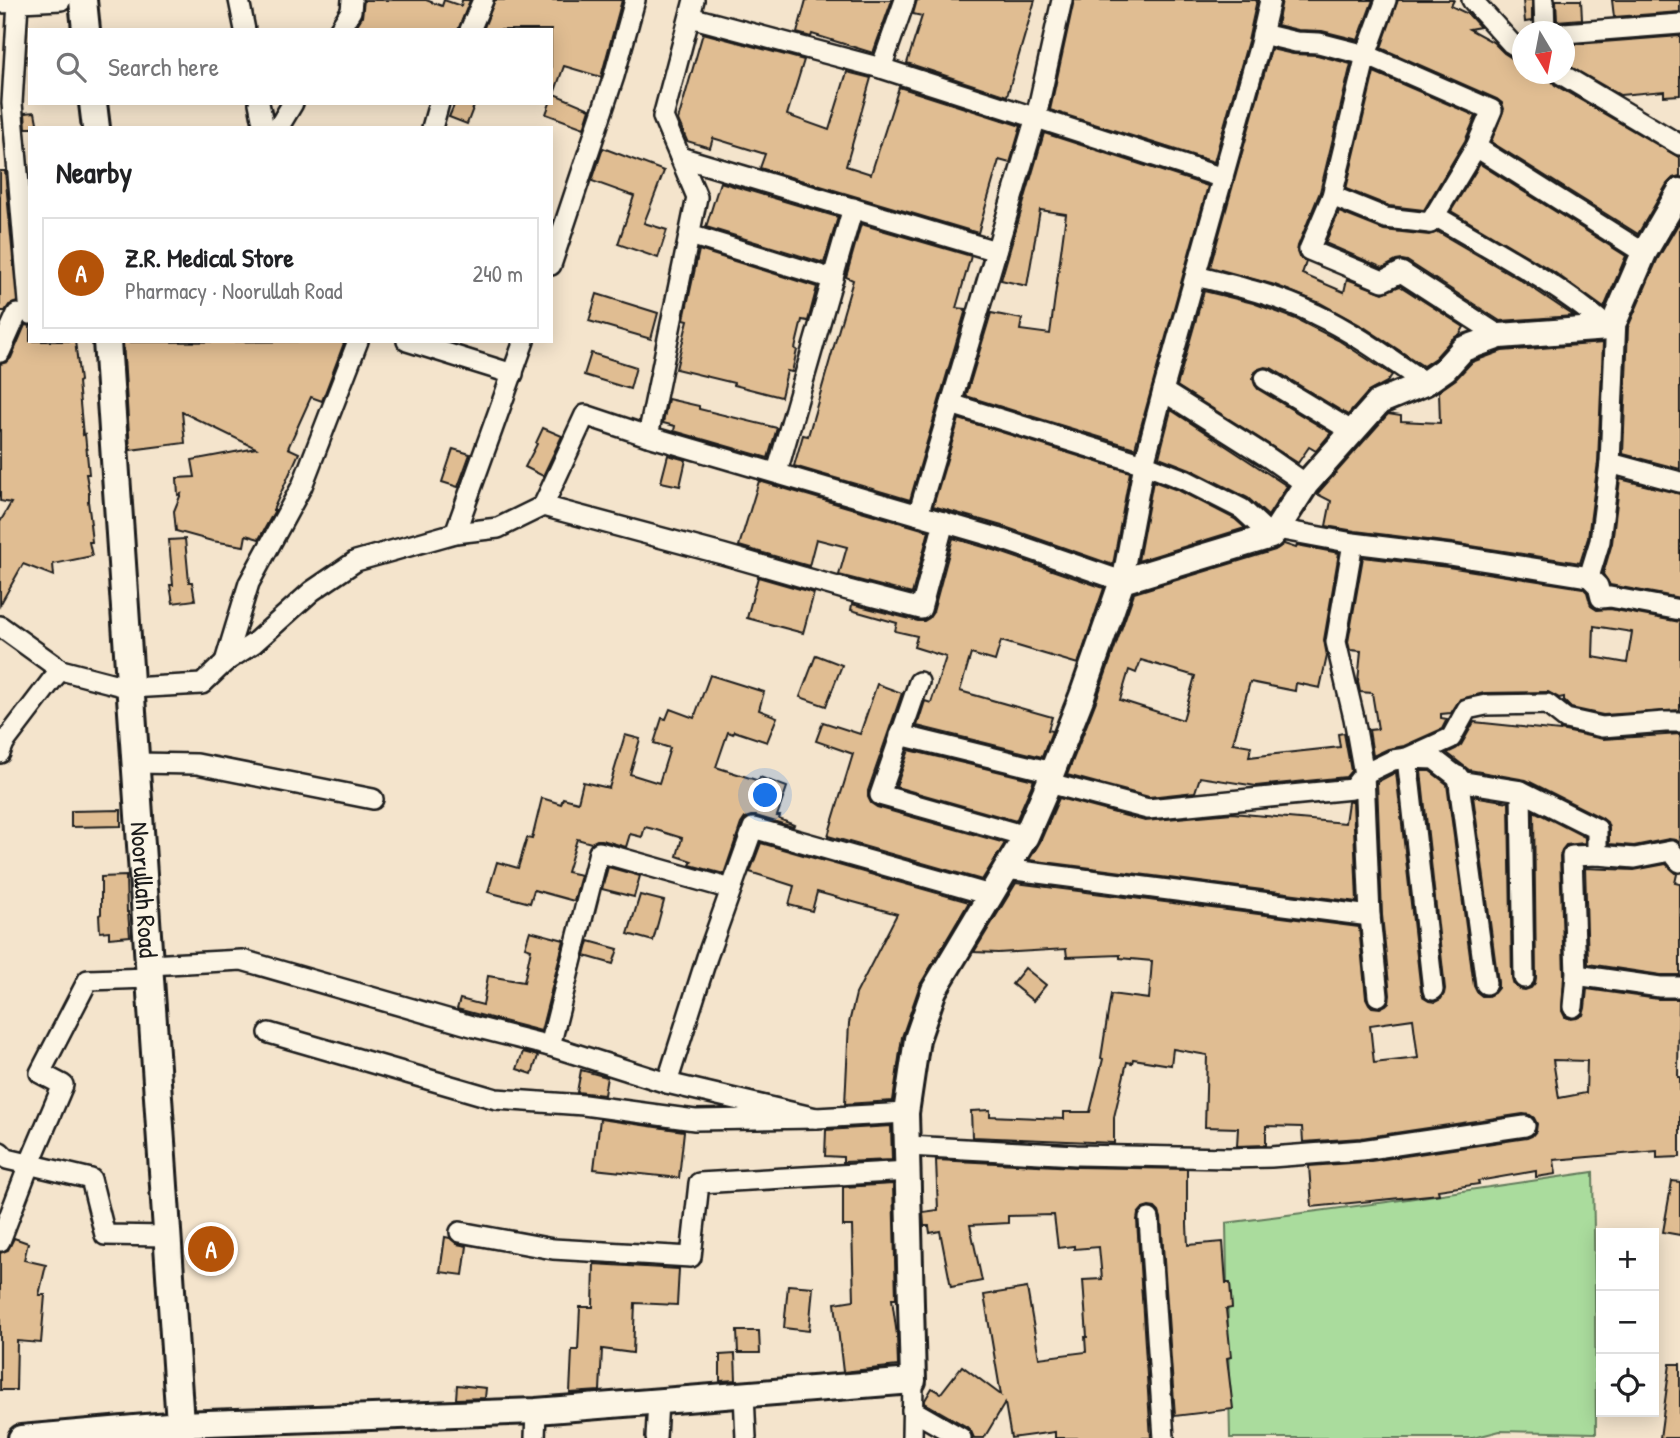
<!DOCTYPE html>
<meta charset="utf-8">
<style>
body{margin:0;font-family:"Patrick Hand",sans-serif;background:#f2f2f2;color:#202124}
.controls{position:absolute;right:21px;bottom:21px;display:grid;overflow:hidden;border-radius:0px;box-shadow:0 4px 18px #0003}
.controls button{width:63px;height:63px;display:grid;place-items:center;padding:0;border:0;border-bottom:2px solid #e0e0e0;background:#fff;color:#202124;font:35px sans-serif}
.compass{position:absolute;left:1512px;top:21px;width:63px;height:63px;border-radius:50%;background:#fff;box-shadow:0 4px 18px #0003;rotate:170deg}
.you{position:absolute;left:766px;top:796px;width:24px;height:24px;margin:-18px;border:5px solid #fff;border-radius:50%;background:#1a73e8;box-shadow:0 0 0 10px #1a73e833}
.badge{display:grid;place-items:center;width:46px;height:46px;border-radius:50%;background:#b45309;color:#fff;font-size:23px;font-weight:700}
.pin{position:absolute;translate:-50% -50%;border:4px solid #fff;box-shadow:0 2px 7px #0006}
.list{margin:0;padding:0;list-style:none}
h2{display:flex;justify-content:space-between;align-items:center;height:91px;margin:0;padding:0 28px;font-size:30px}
h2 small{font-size:23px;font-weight:400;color:#757577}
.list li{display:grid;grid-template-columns:46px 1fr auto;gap:21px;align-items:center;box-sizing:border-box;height:112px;margin:0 14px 14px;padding:0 14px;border:2px solid #e0e0e0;border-radius:0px}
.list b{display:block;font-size:26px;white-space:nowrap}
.list p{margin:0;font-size:23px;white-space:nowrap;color:#757577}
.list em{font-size:23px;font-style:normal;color:#757577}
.icon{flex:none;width:38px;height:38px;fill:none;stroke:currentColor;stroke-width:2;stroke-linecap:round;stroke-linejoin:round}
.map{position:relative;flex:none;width:1680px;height:1438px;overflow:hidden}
.search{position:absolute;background:#fff;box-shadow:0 4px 18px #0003;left:28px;top:28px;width:525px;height:77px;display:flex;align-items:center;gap:18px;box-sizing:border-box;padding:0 24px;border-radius:0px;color:#757577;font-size:26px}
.panel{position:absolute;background:#fff;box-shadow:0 4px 18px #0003;left:28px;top:126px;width:525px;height:217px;border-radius:0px}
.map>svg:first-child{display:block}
</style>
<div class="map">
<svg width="1680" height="1438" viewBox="0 0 1680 1438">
<rect width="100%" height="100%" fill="#f4e4cc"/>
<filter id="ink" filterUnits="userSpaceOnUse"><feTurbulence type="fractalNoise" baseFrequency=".0143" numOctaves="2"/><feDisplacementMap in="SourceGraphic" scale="14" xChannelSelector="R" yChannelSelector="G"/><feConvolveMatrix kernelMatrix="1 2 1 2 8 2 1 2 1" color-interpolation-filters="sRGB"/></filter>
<g filter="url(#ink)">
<polygon fill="#aadc9d" stroke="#637c5c" stroke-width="2" points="1593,1172 1595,1293 1596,1433 1500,1431 1473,1438 1230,1438 1226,1223 1387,1202"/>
<g fill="#e0bd92" stroke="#1c1c1c" stroke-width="2" fill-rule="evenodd">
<polygon points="364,0 426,0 442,6 444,0 461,6 462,0 470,0 458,30 354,30 362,17"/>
<polygon points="495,0 622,0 601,77 564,66 554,94 590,109 584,128 546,114 553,95 551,95 551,30 483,30"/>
<polygon points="806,0 892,0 873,53 812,34 811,37 797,33"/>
<polygon points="917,0 1035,0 1007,96 907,63 922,16 913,14"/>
<polygon points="1074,0 1257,0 1248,41 1214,162 1050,110"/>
<polygon points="1282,0 1373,0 1358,40 1322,31 1298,30 1277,25"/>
<polygon points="1398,0 1454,0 1451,6 1468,14 1480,27 1469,29 1493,42 1504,53 1515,60 1522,62 1522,74 1549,74 1550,79 1555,85 1680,158 1680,176 1673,178 1667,184 1638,234 1491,142 1504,109 1502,103 1497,99 1381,48"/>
<polygon points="1523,0 1532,0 1532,21 1525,22"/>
<polygon points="1556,0 1581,0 1582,19 1557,21"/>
<polygon points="1612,0 1680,0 1680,12 1614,17"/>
<polygon points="703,33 804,60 787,115 829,130 847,72 871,78 846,166 871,174 899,87 1021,126 1010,163 999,160 978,233 760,168 765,154 713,138 710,148 687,141 678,120"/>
<polygon points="1680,36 1680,95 1664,96 1664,91 1620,95 1564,63 1564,45"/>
<polygon points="1271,49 1293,54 1317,55 1351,64 1320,192 1298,246 1297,252 1299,257 1306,262 1302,274 1344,292 1347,279 1383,293 1400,286 1464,327 1460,334 1452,339 1435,358 1423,366 1364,327 1320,303 1275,285 1210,267"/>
<polygon points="1374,72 1476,116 1465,141 1424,210 1389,206 1346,189"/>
<polygon points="455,103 475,103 467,124 449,117"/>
<polygon points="35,112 38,128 26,128 25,113"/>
<polygon points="1044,133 1208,186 1135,448 966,396 991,313 1022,319 1020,330 1050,334 1066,214 1040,210 1027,286 1001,280"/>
<polygon points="603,148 664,171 644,223 667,230 658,258 618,244 634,196 592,181"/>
<polygon points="1480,164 1626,256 1604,308 1554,272 1451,211"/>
<polygon points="0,171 5,171 17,302 9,305 5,311 0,311"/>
<polygon points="720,182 838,217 824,263 706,227"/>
<polygon points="1339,212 1384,230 1429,235 1438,232 1519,279 1574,316 1500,321 1407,261 1402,260 1396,261 1383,268 1325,243"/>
<polygon points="1680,221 1680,469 1623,454 1628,327 1657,260"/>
<polygon points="861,224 971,256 956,308 966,309 910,500 794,466 803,435 808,436 853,280 846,277"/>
<polygon points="699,250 817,287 808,321 802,320 795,349 797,350 792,372 787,371 781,397 734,385 734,383 676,369 688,320 684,319"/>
<polygon points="1204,291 1253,303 1296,319 1338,340 1392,375 1387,382 1368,392 1348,415 1271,368 1265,367 1259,369 1254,373 1253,379 1255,385 1258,389 1331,433 1316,451 1309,447 1298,463 1177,386"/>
<polygon points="597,294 658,313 651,339 589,321"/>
<polygon points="25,325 30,326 30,341 75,341 80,381 78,382 83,435 85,434 89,474 86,474 89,491 89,501 88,501 91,524 90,524 92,542 89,542 92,556 53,564 54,576 23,564 0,605 0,522 11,503 0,501 0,364 7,362 11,358"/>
<polygon points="340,341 344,343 322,401 311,397 288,448 299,453 273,510 275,510 259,539 246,535 244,546 212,541 176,531 174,511 181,494 178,495 177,478 195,477 192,460 256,448 182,412 185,443 130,450 123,342"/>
<polygon points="1603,343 1598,462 1588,538 1580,563 1452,543 1355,531 1326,526 1331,501 1317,494 1388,414 1401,416 1401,421 1440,423 1439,391 1456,379 1472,362 1502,351"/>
<polygon points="591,353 636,367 630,389 584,375"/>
<polygon points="668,399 699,406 699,409 777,428 768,458 674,431 675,426 663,423"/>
<polygon points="1171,410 1287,486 1268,516 1248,498 1190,469 1159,457"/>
<polygon points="959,419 1130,472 1113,565 1002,526 933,506"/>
<polygon points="543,428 562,436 543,476 525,467 537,444 536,443"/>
<polygon points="453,449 470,454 458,487 442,482"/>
<polygon points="668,455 686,460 680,486 661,482"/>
<polygon points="1620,479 1680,494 1680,598 1610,585 1603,574 1612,543"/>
<polygon points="759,481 929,531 912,594 839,575 847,547 816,539 809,566 739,546"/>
<polygon points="1153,481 1180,491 1235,519 1245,528 1138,561"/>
<polygon points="953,538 994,550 1104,588 1078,664 1001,641 995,661 971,654 960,691 1052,717 1048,730 1052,731 1042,757 917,726 925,701 931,703 946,657 914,647 917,636 895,631 897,623 851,610 852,604 918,621 924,621 929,618 933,612"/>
<polygon points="185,539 189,582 192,582 195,600 173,603 170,585 173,585 169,540"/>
<path d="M1284,544l12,4 1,-3 42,8 -15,87 3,16 -7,32 -24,-5 -1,8 -45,-9 -17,61 18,3 -2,11 91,-10 -2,-13 6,-1 7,38 -5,6 -90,9 -56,-9 -5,15 -46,5 -82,-22 29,-74 38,-108 141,-43zM1141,660l54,16 -12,44 -63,-20 9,-30 7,3z"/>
<path d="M1363,557l85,10 135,21 4,4 4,14 6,4 13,-1 70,13v88l-77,5 -32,-7 -7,-7v-4l-5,1 -11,-6 -64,1 -24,6 -9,14 -10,1v4l6,1 -5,10 -38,17 -16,3 -15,7 -4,-26 9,-1 -6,-36 -12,-1 -2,-10 3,-31 -11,-1 -2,-8zM1594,626l38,6 -5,31 -34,-6z"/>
<polygon points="758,577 814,593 803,633 747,618"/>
<polygon points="816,655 842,665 826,706 800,697"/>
<polygon points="710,675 764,692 759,710 777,717 767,742 734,731 733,734 728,732 716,767 759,781 760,777 787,787 777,816 780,816 779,819 794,825 793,827 756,816 751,816 745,818 741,824 724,874 690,865 692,861 677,856 682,838 653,829 645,827 642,837 630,834 626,847 602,840 597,840 591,843 577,839 567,872 581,875 574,901 534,890 530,903 488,892 497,862 518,868 527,838 532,839 542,798 561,804 563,798 578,802 583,782 609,788 625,735 640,739 630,774 659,783 670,748 654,743 662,718 666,719 670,709 694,718"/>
<polygon points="877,684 902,693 868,791 868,797 871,803 877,807 1005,843 982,880 828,836 853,754 816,741 823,722 860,734"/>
<polygon points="1474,722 1560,731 1560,730 1603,739 1680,734 1680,843 1676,840 1669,839 1634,846 1609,844 1609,828 1607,822 1602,818 1526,780 1469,770 1447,753 1456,749 1461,745"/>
<polygon points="909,750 1034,780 1016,821 896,787"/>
<path d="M1421,771h9l17,13 27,202 3,6 5,4h6l6,-3 4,-5v-6l-25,-186 36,6 3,176 2,7 5,4 6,1 6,-2 4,-5 1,-5 -2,-167 51,26v6l-19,2 -4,5 -2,6 4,119 -2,36 3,6 6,2 6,-1 6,-3 2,-7 2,-19 71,10h21l-1,78h2v80l-23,1v-7l-103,9 2,14 -20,3v-6l-58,10 1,3 -41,6 1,4 -127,13 -3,-41 55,-4 163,-24 5,-2 4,-5 1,-7 -3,-6 -4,-3 -7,-1 -162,24 -58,4 -1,-15 -36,-1v19l-29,1 1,-18 -33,-1 2,-72 -34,-6 -2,16 -38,-6 -1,4 -5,-1 -13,55v26l-142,-6 -1,-26 19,-1v6l74,3v-7h26l13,-53 -2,-1 10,-64 38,5 3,-38 -32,-3v-3l-53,2 -1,-8 -68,4 -24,-1 42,-69 343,44 7,71 3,6 3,3 8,1 6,-3 3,-3 1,-7 -8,-80 -5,-133 19,-10 25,219 3,7 5,3 6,1 6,-3 3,-5 1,-5zM1413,1019l5,39 -44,5 -4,-38zM1553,1060l34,1 -1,32 -27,5z"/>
<polygon points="1059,798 1145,821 1232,813 1345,823 1348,802 1353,801 1357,902 1029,860 1040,842"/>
<polygon points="121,810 121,826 71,827 71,811"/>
<polygon points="761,843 969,902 920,985 902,1037 893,1101 845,1104 849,1023 856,994 897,914 817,892 812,911 789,905 794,886 750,872"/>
<polygon points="1666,864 1677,874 1675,883 1680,884 1680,975 1661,975 1588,964 1585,868 1634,870"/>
<polygon points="608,867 640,876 634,897 602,889"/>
<polygon points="126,876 127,912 128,912 130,936 109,938 109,931 100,932 99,915 101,914 101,877"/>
<polygon points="640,895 664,901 653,941 628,934"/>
<polygon points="530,931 564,940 541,1031 457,1009 460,999 483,1005 488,976 524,982 531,949 525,947"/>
<polygon points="589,941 618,949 613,964 585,956"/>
<polygon points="1025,968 1046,985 1033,1001 1012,984"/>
<polygon points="523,1052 538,1056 532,1074 517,1069"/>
<polygon points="581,1070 607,1077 604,1095 577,1092"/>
<polygon points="600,1119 684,1131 679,1178 594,1169"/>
<polygon points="891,1126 892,1160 843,1162 843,1157 825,1156 826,1130"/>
<polygon points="936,1160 1076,1167 1187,1169 1187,1225 1188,1245 1223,1242 1226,1283 1230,1283 1232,1308 1226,1309 1231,1357 1227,1358 1233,1409 1175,1416 1161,1218 1159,1212 1155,1208 1149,1207 1142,1209 1138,1214 1137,1220 1151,1438 1055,1438 1055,1432 1011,1438 1005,1403 984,1438 974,1438 971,1431 967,1427 925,1403 925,1400 932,1388 941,1393 962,1366 1001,1395 984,1295 1027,1288 1039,1358 1086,1352 1085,1337 1087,1337 1083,1280 1102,1279 1099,1247 1074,1249 1074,1246 1058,1248 1054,1215 1008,1216 1008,1223 970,1225 982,1281 951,1287 940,1231 930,1233 929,1226 924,1226 923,1212 938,1210"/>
<polygon points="1672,1181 1680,1182 1680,1235 1663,1232"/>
<polygon points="893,1184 896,1299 892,1299 897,1335 898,1366 843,1372 835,1303 854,1300 852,1226 843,1226 843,1187"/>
<polygon points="445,1237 450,1238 457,1244 467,1246 463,1275 440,1272"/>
<polygon points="14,1238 28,1243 24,1260 46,1265 39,1295 45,1295 41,1343 17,1341 16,1390 0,1390 0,1253 8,1250"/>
<polygon points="594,1264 679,1269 677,1305 635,1303 633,1353 602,1349 600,1391 570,1393 572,1350 578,1350 580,1307 593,1307"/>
<polygon points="788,1285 813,1287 809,1331 784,1328"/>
<polygon points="737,1331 759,1331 760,1353 738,1353"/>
<polygon points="735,1354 736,1380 720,1381 720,1355"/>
<polygon points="1670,1364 1680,1364 1680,1438 1660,1438"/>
<polygon points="457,1385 486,1388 485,1398 456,1399"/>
</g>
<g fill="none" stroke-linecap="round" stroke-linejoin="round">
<g stroke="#1c1c1c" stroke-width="24">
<g id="minor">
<polyline points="239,0 245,30"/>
<polyline points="1386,0 1366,55 1332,196 1309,250 1383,281 1401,272 1500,336"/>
<polyline points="1472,0 1511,43 1522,50"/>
<polyline points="1544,0 1545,32"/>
<polyline points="18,2 12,103 30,314"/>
<polyline points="0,3 61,0"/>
<polyline points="690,17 881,68 1223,178"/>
<polyline points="339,30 351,11 352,0"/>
<polyline points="470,30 483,0"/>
<polyline points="1564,33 1680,24"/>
<polyline points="1262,34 1296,42 1319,43 1366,55 1492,110 1476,147 1430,223"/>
<polyline points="881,68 905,0"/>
<polyline points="1561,74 1680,145"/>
<polyline points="259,103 264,128"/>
<polyline points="278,128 293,103"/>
<polyline points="432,128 439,103"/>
<polyline points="1476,147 1644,253"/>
<polyline points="680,157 996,251"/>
<path d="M1332,196l54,22 44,5 7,-6c58,34 120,66 172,111"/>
<polyline points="690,235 833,279"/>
<polyline points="551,265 614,76 635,0"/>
<path d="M1196,276c40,10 81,19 119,38 39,18 75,45 110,69"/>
<polyline points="407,341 513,374"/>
<polyline points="0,352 17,314"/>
<polyline points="1265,379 1353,432"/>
<polyline points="1163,391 1269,458 1306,484"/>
<polyline points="951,404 1144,464 1185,480 1242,509 1271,536"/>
<polyline points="648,436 697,197 663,117 694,0"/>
<polyline points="1610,463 1616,318"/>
<polyline points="777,472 853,208"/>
<polyline points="543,506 585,415 648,436 998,538 1122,581 1144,464 1163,391 1260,44 1270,0"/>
<polyline points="918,515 1036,117 1062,0"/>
<polyline points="1277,529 1353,543 1450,555 1589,577 1600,541 1610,463 1680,482"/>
<polyline points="455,533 524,341"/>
<polyline points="1353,543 1336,642 1354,718 1364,774 1370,916 1378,996"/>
<polyline points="1589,577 1598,586 1601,598 1610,597 1680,610"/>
<polyline points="0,626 61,670 130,688 202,684 225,662 254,643 312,591 356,561 455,533 498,528 543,506 722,554 848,590 921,609 944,522"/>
<polyline points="225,662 249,583 302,486 358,341"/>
<polyline points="919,682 880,795 1026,836"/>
<polyline points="900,735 1052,772"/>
<polyline points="0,753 4,743 52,680 61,670"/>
<polyline points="135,763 197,764 373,799"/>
<polyline points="1458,776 1486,984"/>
<polyline points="1049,783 1148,809 1352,789 1364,774 1393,760 1407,758 1451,738 1467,709 1486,705 1547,704 1566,719 1602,727 1665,722 1680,722"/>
<polyline points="1521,791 1524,978"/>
<polyline points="1597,855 1635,858 1671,851 1680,862"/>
<polyline points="1006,869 1370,916"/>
<polyline points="149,965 242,960 475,1027 550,1046 667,1083 816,1118"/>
<polyline points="1576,975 1660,987 1680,987"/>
<polyline points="1433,990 1407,758 1434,759 1464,782 1521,791 1597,829 1597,855 1572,856 1576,975 1573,1007"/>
<polyline points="269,1033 496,1099 584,1105 695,1120 816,1118 906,1113"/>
<polyline points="550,1046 599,852 731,889"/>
<polyline points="667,1083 707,957 753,828 990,895"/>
<polyline points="908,1146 1076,1155 1229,1158 1271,1157 1362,1150 1525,1126"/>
<polyline points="0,1152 7,1159 91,1179 105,1235 167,1236"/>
<polyline points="1149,1219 1164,1438"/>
<polyline points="460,1232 553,1249 691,1257 699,1183 909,1171"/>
<polyline points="0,1241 29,1165 63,1085 40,1073 88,980 150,978"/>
<polyline points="744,1394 746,1438"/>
<polyline points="912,1410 961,1438"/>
<polyline points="535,1438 536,1411"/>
<polyline points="656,1438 658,1400"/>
<polyline points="912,1438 913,1381"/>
</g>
</g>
<g stroke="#1c1c1c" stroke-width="30">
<polyline id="tertiary" points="21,1438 180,1424 536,1411 913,1381 906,1113 917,1039 934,990 1026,836 1049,783 1052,772 1082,696 1122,581 1271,536 1277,529 1306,484 1379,402 1425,383 1445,369 1463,349 1500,336 1609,328 1616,318 1644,253 1680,191"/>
</g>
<g stroke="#1c1c1c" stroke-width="32">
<g id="secondary">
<polyline points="83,0 86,30"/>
<polyline points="93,103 96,128"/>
<path id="s1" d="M107,341l74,1097"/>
</g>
</g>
<use href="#minor" stroke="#fcf5e5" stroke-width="19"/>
<use href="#tertiary" stroke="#fcf5e5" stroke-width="24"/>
<use href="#secondary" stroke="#fcf5e5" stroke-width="26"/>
</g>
</g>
<g text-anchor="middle" stroke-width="7" stroke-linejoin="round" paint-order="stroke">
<g font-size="26" fill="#1c1c1c" stroke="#fcf5e5">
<text dy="9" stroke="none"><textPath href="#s1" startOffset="550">Noorullah Road</textPath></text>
</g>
</g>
</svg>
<div class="controls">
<button>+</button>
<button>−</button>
<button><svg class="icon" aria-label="locate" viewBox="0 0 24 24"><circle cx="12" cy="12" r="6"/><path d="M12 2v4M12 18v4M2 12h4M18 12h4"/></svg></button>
</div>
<svg class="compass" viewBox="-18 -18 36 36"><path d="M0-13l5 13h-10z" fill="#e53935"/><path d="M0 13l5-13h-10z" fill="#757577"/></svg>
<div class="you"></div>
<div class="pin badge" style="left:211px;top:1249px">A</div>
<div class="search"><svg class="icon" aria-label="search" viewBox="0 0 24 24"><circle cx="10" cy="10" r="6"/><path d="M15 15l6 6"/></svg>Search here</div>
<section class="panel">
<h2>Nearby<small></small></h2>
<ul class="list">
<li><span class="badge">A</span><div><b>Z.R. Medical Store</b><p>Pharmacy · Noorullah Road</p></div><em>240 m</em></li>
</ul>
</section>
</div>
